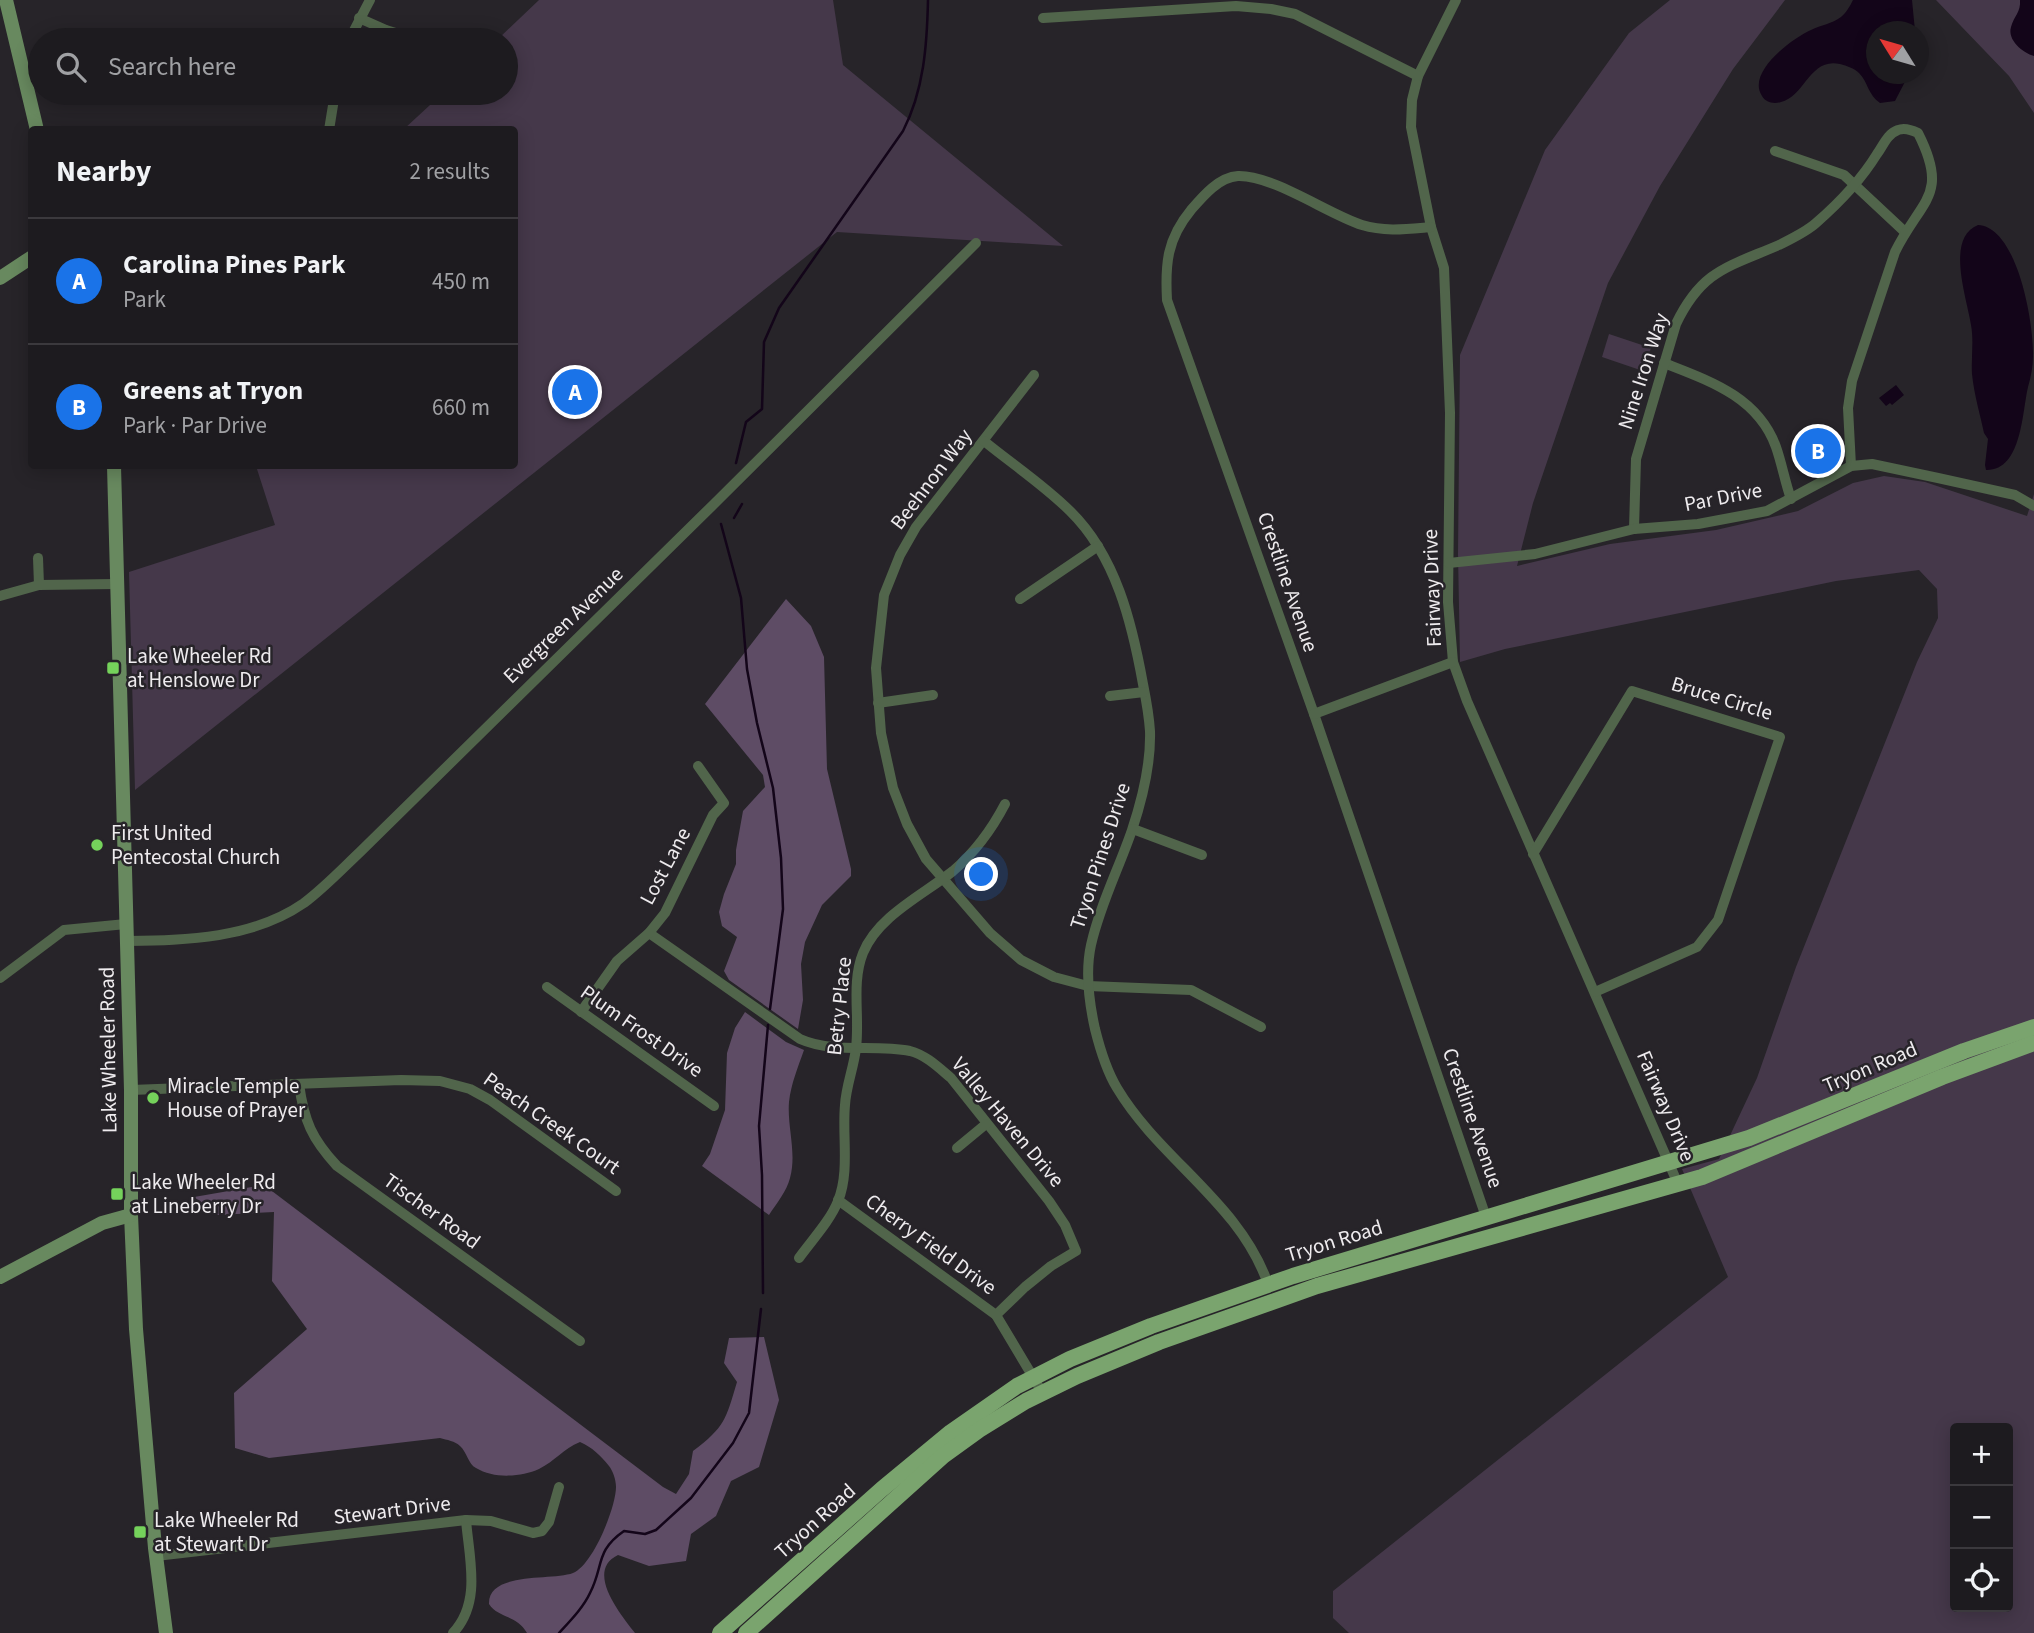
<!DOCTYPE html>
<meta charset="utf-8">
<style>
body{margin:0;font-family:"Source Sans 3",sans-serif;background:#2a282c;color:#f1f3f6}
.controls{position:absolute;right:21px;bottom:21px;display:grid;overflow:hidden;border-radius:7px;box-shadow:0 4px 18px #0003}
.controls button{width:63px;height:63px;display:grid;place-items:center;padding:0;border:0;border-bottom:2px solid #3b393d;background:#1d1b1f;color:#f1f3f6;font:35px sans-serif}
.compass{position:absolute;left:1866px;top:21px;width:63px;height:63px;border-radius:50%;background:#1d1b1f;box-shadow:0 4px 18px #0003;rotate:307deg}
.you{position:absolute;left:982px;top:875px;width:24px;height:24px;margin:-18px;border:5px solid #fff;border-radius:50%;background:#1a73e8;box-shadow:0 0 0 10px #1a73e833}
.badge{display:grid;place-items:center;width:46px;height:46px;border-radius:50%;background:#1a73e8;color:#fff;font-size:23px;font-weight:700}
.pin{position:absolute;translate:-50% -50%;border:4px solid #fff;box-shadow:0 2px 7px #0006}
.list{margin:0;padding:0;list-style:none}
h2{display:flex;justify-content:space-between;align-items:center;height:91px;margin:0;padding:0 28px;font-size:30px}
h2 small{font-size:23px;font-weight:400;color:#a0a1a4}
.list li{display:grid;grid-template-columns:46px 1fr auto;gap:21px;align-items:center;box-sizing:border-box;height:126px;padding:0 28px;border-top:2px solid #3b393d}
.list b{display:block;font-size:26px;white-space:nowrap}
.list p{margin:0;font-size:23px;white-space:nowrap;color:#a0a1a4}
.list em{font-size:23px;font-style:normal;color:#a0a1a4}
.icon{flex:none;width:38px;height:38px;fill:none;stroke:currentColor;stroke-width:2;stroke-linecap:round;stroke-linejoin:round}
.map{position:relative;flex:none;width:2034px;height:1633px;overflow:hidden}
.search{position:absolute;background:#1d1b1f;box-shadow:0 4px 18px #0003;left:28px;top:28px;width:490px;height:77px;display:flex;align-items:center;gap:18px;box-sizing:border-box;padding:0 24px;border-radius:38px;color:#a0a1a4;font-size:26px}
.panel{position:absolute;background:#1d1b1f;box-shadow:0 4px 18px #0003;left:28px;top:126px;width:490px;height:343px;border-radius:7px}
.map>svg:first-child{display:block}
</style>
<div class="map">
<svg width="2034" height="1633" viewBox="0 0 2034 1633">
<rect width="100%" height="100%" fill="#272429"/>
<g fill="#45384a" fill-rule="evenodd">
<polygon points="539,0 833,0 843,65 1063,246 837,232 135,790 129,572 275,525 256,466 514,466 514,130 404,129 443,93 506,93 506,40 497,40"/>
<path d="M1670,0h115l-52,69 -73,117 -52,97 -75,220 -16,63 93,-22 106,-14 82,-19 55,-28 31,-7 41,6 102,34 7,-22v1139h-685l-16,-15v-27l395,-314 -46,-108 37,-10 38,-81 39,-111 121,-305 21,-44 -1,-29 -18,-19 -83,11 -331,68 -45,13 -2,-108 2,-199 85,-205 84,-117zM1955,1428h53v179h-53z"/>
<polygon points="1936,0 2034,0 2034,113 2009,76"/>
<polygon points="1609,334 1651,348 1643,371 1602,357"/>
</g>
<g fill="#5e4c65">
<polygon points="786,599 811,626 824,657 827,769 851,869 851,876 822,905 805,942 801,964 803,1000 798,1029 729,980 724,971 737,937 722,926 719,912 724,894 736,864 736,850 743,811 765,787 763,775 705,704"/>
<path d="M745,1012l41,30 18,8c-6,17 -13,34 -15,52 -2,25 8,51 1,76 -3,13 -14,26 -21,37l-67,-49 8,-12 15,-44 2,-57 8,-25z"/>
<path d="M264,1185l399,302 13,7 13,-20 4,-23c32,-24 33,-32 44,-69l-13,-19 5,-25 35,-1 15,63 -20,67 -28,14 -15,35 -25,18 -5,27 -37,5 -31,-11c-34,16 4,61 17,78h-108c-10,-18 -29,-15 -38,-29 -1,-33 63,-23 84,-31 20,-8 43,-66 43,-86 0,-7 -3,-16 -7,-21 -9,-11 -16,-18 -29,-24 -17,7 -25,19 -41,27 -18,8 -45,10 -63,-1 -8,-4 -9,-16 -16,-22 -5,-5 -13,-6 -20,-8l-171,20 -34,-10 -1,-55 73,-64 -35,-48 2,-69 -56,3 -24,-18z"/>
</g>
<g fill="#130519">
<path d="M1853,0h59l3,31 -39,1v42h33l-14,27 -15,2c-12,-8 -12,-21 -21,-30 -5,-5 -12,-7 -19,-9 -30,-7 -35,32 -59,38 -7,2 -15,1 -19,-6 -16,-24 31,-58 49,-66 10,-5 21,-6 30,-13 5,-4 9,-11 12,-17z"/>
<path d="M2020,0h14v56c-11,-3 -27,-16 -23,-29 3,-11 10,-15 9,-27z"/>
<path d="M1978,225c40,2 56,100 55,131 0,10 -2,21 -5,31 -6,25 -6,84 -42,83l-1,-5 3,-26 -4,-6c-4,-19 -10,-39 -12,-59 -1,-16 2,-33 -1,-49 -4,-27 -26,-87 7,-100z"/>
<polygon points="1896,385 1904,395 1892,405 1890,403 1886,406 1879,398"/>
</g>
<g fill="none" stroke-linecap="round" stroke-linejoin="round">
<g stroke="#130519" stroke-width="2.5">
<path d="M736,463l10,-41 16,-13 2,-67 15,-34 124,-177c21,-41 24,-86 25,-131"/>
<polyline points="734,518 742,504"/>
<polyline points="721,524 741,598 747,669 757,723 773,788 781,858 783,909 770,1009"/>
<polyline points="763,1293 762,1175 759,1126 768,1025"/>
<path d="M559,1633c11,-12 24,-25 31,-40 14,-27 5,-42 34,-62l21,3 11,-4 35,-32 42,-55 16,-30 12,-104"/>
</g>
<g stroke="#51654b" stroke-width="10">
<polyline points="1456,0 1418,76 1412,100 1411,127 1431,227 1444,268 1450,413 1448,602 1453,662 1467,701 1678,1184"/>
<polyline points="359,18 386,30 408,37"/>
<polyline points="1043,18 1236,6 1271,9 1295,14 1418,76"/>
<polyline points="349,40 370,0"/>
<polyline points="329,130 335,93"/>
<polyline points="1775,151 1844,175 1905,232"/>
<path d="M1431,227c-24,2 -46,5 -69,-2 -34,-11 -89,-50 -124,-49 -19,1 -35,20 -47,34 -24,29 -26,54 -24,90l147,414 172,503"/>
<path d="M1664,363c46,18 94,34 112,84 6,17 9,35 15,52"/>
<polyline points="1034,375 916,527 900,555 884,595 876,668 881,733 893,788 907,824 926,859 990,933 1021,960 1054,977 1088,986 1191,990 1261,1027"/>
<path d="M984,441c28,23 60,44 86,70 46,45 62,112 73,173 3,15 6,32 7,47 1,33 -8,69 -18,99 -13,38 -32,75 -41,115 -6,27 -2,57 4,84 5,20 11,41 22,59 43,72 123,115 151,196"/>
<path d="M1634,529l2,-70 40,-135c26,-54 52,-57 103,-79 12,-6 27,-13 37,-22 23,-20 45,-43 61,-69 6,-8 10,-20 21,-24 7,-3 14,0 20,3 32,63 3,66 -23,119l-43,129 -4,27 3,58"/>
<polyline points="38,558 39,585"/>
<polyline points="1449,563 1535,554 1634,529 1698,524 1767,511 1851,466 1872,464 1938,478 2015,495 2034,506"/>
<polyline points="0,596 39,585 116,584"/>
<polyline points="1020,599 1098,546"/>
<polyline points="1110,696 1144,692"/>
<polyline points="878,703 933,695"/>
<polyline points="1314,714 1453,662"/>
<polyline points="1133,829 1202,855"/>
<polyline points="1533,854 1632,691 1780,737 1718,920 1697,947 1595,992"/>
<path d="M649,933l151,106c34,15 74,5 110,12 16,4 29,17 41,27l98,123 16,24 11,26 -25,15 -26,21 -29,28"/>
<path d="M127,941c60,-1 125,-2 177,-38 20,-15 38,-34 56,-51l354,-348 262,-261"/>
<polyline points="0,978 64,930 126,924"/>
<polyline points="547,987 714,1106"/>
<polyline points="581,1012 617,961 649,933 665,913 713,815 724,803 698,766"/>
<path d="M299,1084c5,37 13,55 38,82l243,175"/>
<polyline points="131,1090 401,1080 440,1081 470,1089 490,1100 616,1191"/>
<polyline points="957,1148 986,1124"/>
<polyline points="838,1200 996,1315 1042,1392"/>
<path d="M799,1258c13,-18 31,-37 39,-57 12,-29 4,-66 7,-96 1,-19 9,-38 11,-57 4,-32 -5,-65 7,-95 15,-37 60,-58 90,-82 21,-18 39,-42 52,-67"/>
<polyline points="156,1556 466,1520 491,1521 533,1533 542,1531 549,1522 559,1487"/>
<path d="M453,1633c29,-31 16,-75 13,-113"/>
</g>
<g stroke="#68895f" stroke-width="14">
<polyline points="6,0 37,130"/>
<polyline points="0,278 32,257"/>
<polyline points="114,466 131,1090 131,1215 136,1329 155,1548 166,1633"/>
<polyline points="0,1277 102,1223 131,1215"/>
</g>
<g stroke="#7aa46e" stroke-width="16">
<polyline points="720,1633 882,1489 951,1432 1017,1386 1070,1359 1151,1326 1293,1276 1749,1138 1964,1051 2034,1027"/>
<polyline points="746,1633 943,1456 979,1430 1026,1401 1077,1376 1159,1342 1317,1286 1702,1177 1942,1077 2034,1043"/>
</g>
</g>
<g fill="#75d25b" stroke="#272429" stroke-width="2.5">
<rect x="106" y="661" width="14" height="14" rx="3.5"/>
<circle cx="97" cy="845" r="7"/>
<circle cx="153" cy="1098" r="7"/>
<rect x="110" y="1187" width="14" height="14" rx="3.5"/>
<rect x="133" y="1525" width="14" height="14" rx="3.5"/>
</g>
<g text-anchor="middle" stroke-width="5" stroke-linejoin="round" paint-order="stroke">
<g font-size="21" fill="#eeebee" stroke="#272429">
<text transform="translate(1643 371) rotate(-72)" y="7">Nine Iron Way</text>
<text transform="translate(931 479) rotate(-53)" y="7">Beehnon Way</text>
<text transform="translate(1723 497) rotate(-11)" y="7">Par Drive</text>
<text transform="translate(1288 582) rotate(71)" y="7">Crestline Avenue</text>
<text transform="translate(1432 588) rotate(-92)" y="7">Fairway Drive</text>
<text transform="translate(563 625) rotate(-44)" y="7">Evergreen Avenue</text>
<text transform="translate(1722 698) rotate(17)" y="7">Bruce Circle</text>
<text transform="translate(1100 856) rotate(-72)" y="7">Tryon Pines Drive</text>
<text transform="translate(665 866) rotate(-62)" y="7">Lost Lane</text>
<text transform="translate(839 1006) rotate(-84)" y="7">Betry Place</text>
<text transform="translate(642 1031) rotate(35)" y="7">Plum Frost Drive</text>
<text transform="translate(108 1050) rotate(-91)" y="7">Lake Wheeler Road</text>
<text transform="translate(1870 1067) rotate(-23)" y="7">Tryon Road</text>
<text transform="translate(1666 1106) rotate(67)" y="7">Fairway Drive</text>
<text transform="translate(1473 1118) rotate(71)" y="7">Crestline Avenue</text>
<text transform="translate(1008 1122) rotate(50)" y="7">Valley Haven Drive</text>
<text transform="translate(552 1123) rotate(35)" y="7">Peach Creek Court</text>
<text transform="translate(432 1211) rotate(36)" y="7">Tischer Road</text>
<text transform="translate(1334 1241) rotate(-17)" y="7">Tryon Road</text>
<text transform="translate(931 1244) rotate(36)" y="7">Cherry Field Drive</text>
<text transform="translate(392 1510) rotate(-7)" y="7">Stewart Drive</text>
<text transform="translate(815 1521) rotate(-42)" y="7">Tryon Road</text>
</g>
<g font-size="21" fill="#eeebee" stroke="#272429" text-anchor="start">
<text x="127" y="663">Lake Wheeler Rd<tspan x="127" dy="24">at Henslowe Dr</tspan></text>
<text x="111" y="840">First United<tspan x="111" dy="24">Pentecostal Church</tspan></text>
<text x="167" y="1093">Miracle Temple<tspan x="167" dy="24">House of Prayer</tspan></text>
<text x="131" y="1189">Lake Wheeler Rd<tspan x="131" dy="24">at Lineberry Dr</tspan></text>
<text x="154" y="1527">Lake Wheeler Rd<tspan x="154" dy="24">at Stewart Dr</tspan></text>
</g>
</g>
</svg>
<div class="controls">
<button>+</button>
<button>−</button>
<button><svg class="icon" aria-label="locate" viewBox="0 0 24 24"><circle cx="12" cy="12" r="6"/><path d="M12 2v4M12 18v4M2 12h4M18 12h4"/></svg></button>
</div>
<svg class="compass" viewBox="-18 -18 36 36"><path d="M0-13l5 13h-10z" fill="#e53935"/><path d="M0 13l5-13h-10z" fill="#a0a1a4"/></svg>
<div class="you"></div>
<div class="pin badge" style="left:575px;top:392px">A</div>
<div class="pin badge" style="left:1818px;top:451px">B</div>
<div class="search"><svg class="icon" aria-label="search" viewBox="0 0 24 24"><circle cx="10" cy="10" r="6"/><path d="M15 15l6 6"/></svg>Search here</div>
<section class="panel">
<h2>Nearby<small>2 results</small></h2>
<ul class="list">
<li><span class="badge">A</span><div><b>Carolina Pines Park</b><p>Park</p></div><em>450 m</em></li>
<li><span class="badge">B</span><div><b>Greens at Tryon</b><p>Park · Par Drive</p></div><em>660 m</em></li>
</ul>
</section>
</div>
